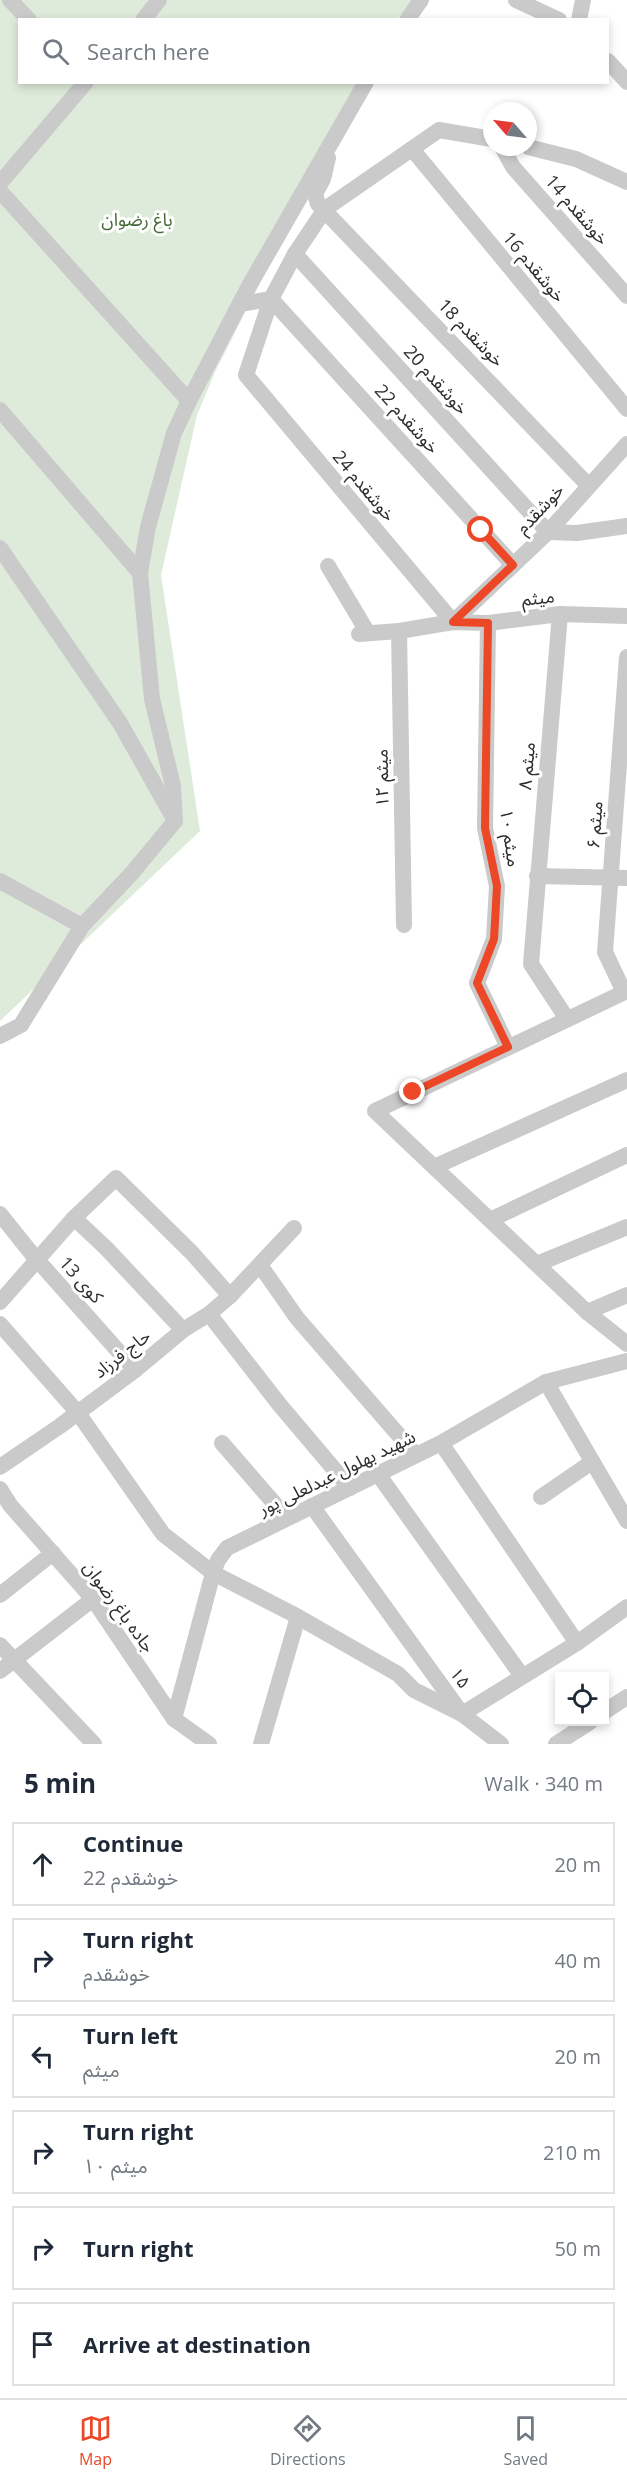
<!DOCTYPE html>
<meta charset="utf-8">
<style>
body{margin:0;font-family:"Open Sans","Noto Sans Arabic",sans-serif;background:#f2f2f3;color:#1f2937}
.controls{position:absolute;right:18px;bottom:18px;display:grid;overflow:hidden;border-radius:0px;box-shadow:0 3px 9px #0003}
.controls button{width:54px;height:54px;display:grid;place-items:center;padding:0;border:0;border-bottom:2px solid #e0e1e3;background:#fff;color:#1f2937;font:30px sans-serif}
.compass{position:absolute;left:483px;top:102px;width:54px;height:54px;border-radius:50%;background:#fff;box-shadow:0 3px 9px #0003;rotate:298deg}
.stop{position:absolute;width:18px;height:18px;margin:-14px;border:4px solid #ec4827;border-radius:50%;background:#fff}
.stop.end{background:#ec4827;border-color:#fff;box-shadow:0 2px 6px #0008}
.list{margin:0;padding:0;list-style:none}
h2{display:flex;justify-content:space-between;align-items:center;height:78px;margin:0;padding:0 24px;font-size:26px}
h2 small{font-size:20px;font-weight:400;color:#747a83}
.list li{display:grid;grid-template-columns:39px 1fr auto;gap:18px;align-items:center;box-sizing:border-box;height:84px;margin:0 12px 12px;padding:0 12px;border:2px solid #e0e1e3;border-radius:0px}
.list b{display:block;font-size:22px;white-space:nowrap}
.list p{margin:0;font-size:20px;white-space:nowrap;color:#747a83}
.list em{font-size:20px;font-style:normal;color:#747a83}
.icon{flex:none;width:33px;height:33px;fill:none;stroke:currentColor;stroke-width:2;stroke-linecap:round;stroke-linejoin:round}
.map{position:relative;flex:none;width:627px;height:1744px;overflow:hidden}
.search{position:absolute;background:#fff;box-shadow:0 3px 9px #0003;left:18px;right:18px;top:18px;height:66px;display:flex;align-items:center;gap:15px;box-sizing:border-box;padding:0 21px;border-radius:0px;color:#747a83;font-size:22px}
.sheet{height:654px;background:#fff}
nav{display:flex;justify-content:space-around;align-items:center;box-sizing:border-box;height:84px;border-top:2px solid #e0e1e3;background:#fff;font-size:16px;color:#747a83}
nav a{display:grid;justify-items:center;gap:3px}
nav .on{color:#ec4827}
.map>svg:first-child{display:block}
</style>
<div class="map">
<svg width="627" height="1744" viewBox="0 0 627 1744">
<rect width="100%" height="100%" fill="#fff"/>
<polygon fill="#dfebda" points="0,0 415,0 396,20 20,20 20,82 361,83 216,370 197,415 161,575 200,831 0,1021"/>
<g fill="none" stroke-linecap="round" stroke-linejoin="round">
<g stroke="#cacaca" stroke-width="16">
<polyline points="10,0 29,20"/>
<polyline points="516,0 559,20"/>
<polyline points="143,20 159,0"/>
<polyline points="407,20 421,0"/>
<polyline points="579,20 583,0"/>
<polyline points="608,61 627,82"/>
<polyline points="492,139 439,130 325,209 295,254 271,299 513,565"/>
<polyline points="502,147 513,167 627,296"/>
<polyline points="528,147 576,159 627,182"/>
<polyline points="412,149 627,409"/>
<polyline points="328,158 323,179 315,194 318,204 588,485"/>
<polyline points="0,183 86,82"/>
<polyline points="0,191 189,401"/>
<polyline points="295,254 548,532 577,533 627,526"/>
<polyline points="240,304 271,299 246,375 453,622"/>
<polyline points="0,410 140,573"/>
<polyline points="0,548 120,723 173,817"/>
<polyline points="328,566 368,633"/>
<polyline points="560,614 531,964 567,1019"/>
<polyline points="453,622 548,532 627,444"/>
<polyline points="488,623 485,828 497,886 494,939 477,983 508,1047"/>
<polyline points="399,631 404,925"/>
<polyline points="359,634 399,631 453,622 488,623 560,614 627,616"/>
<polyline points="537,876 627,878"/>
<polyline points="0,881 82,926"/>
<polyline points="627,991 375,1111 587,1312 627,1344"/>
<polyline points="624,992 605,952 627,657"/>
<polyline points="0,1036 21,1025 82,926 132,873 175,821 173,786 152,699 140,573 148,527 174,433 189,401 249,286 366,82"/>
<polyline points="434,1167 627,1080"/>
<polyline points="0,1214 32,1254 135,1370"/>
<polyline points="74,1218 106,1248 183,1330"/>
<polyline points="490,1220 627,1155"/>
<polyline points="537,1264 627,1227"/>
<polyline points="260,1265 297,1318 416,1455"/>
<polyline points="0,1302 74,1218 116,1178 192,1253 230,1296"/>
<polyline points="587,1312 627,1295"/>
<polyline points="209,1314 279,1404 350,1488"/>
<polyline points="0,1324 78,1413 163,1534 213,1573 291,1613 398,1674 414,1690 462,1714 501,1744"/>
<polyline points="546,1382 627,1521"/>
<polyline points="222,1443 287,1518"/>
<polyline points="441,1443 577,1643"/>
<polyline points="0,1467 60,1426 135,1370 183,1330 209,1314 230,1296 294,1228"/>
<polyline points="378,1474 522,1676"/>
<polyline points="0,1489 10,1505 93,1599 174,1719 209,1744"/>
<polyline points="541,1497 592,1462"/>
<polyline points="312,1506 462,1714 577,1643 627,1607"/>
<polyline points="0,1595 53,1553"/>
<polyline points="0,1645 94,1744"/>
<polyline points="0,1671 93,1599"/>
<polyline points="604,1712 627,1697"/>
<polyline points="174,1719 213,1573 218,1560 227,1548 441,1443 546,1382 627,1361"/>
<polyline points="261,1744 298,1617"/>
<polyline points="556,1744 590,1722"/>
</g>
</g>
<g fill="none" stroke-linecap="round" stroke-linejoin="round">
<polyline stroke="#ec4827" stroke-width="8" points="413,1092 508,1047 477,983 494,939 497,886 485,828 488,623 453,622 513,565 481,530"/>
</g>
<g text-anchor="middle" stroke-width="6" stroke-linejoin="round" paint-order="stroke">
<g font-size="18" fill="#2d2d2d" stroke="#fff">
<text transform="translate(577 210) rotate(49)" y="6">خوشقدم 14</text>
<text transform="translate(534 267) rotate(50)" y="6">خوشقدم 16</text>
<text transform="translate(471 333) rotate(46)" y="6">خوشقدم 18</text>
<text transform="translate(436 380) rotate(48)" y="6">خوشقدم 20</text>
<text transform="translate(407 419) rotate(48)" y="6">خوشقدم 22</text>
<text transform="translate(364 486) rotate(50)" y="6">خوشقدم 24</text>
<text transform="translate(540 509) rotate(-47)" y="6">خوشقدم</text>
<text transform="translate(538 598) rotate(-6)" y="6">میثم</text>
<text transform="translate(527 766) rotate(-85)" y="6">۸ میثم</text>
<text transform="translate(382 778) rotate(-91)" y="6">۱۲ میثم</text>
<text transform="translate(595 825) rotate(-86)" y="6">۶ میثم</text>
<text transform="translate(510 838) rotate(82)" y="6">۱۰ میثم</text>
<text transform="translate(81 1280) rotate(48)" y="6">کوی 13</text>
<text transform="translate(122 1354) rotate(-38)" y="6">حاج فرزاد</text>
<text transform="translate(337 1473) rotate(-26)" y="6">شهید بهلول عبدلعلی پور</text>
<text transform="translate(119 1607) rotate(54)" y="6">جاده باغ رضوان</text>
<text transform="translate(460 1678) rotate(54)" y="6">۱۵</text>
</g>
<g font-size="18" fill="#446a39" stroke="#fff">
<text x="137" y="226">باغ رضوان</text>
</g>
</g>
</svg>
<div class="controls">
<button><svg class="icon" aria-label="locate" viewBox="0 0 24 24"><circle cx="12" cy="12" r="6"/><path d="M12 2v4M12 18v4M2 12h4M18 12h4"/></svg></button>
</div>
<svg class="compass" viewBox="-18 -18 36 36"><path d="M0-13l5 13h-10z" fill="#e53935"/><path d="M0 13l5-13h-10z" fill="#747a83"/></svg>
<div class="stop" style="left:481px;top:530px"></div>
<div class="stop end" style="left:413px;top:1092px"></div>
<div class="search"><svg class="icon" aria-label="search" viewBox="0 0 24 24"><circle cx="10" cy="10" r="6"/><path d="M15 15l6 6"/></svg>Search here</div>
</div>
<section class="sheet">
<h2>5 min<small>Walk · 340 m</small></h2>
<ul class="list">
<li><svg class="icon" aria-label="ahead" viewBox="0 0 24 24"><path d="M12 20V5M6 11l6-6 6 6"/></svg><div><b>Continue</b><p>خوشقدم 22</p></div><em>20 m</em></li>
<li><svg class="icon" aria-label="right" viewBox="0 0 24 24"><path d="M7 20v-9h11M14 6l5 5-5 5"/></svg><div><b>Turn right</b><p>خوشقدم</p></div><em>40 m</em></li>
<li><svg class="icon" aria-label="left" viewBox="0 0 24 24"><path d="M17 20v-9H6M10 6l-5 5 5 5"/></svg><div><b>Turn left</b><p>میثم</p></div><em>20 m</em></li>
<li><svg class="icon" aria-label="right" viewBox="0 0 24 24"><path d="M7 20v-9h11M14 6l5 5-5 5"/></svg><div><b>Turn right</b><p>۱۰ میثم</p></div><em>210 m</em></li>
<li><svg class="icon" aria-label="right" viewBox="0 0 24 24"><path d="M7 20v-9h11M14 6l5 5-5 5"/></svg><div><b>Turn right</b></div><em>50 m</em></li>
<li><svg class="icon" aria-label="arrive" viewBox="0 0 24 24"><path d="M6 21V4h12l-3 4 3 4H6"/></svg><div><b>Arrive at destination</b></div></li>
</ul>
</section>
<nav>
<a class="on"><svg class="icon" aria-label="map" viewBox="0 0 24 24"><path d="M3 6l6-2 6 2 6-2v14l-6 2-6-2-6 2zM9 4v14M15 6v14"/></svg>Map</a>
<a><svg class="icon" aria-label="directions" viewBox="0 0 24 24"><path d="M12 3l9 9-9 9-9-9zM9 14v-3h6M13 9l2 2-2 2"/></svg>Directions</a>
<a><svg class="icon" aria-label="saved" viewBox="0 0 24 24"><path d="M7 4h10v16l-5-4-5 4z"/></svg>Saved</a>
</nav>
